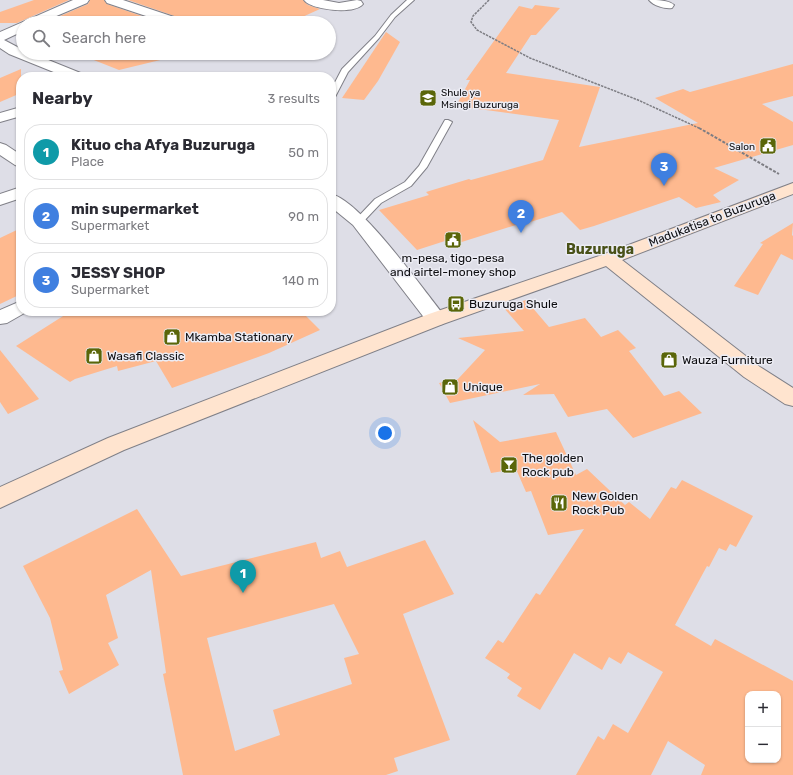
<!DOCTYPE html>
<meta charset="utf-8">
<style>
body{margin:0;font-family:Rubik,sans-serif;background:#f2f2f3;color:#2b2b33}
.controls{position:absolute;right:12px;bottom:12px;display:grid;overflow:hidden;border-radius:8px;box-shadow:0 1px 3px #0004}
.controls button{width:36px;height:36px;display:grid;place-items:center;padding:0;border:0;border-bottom:1px solid #e1e1e2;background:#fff;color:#2b2b33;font:20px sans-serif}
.you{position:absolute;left:385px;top:433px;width:14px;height:14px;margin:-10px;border:3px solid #fff;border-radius:50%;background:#1a73e8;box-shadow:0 0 0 6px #1a73e833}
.badge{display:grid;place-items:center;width:26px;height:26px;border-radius:50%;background:#2563eb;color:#fff;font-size:13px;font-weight:700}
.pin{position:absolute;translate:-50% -33px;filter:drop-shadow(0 1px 2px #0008)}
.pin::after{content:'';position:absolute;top:21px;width:14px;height:12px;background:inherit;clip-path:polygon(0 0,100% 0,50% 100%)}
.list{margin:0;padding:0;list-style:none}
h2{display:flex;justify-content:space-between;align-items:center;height:52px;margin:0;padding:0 16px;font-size:17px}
h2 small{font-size:13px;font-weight:400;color:#7c7c81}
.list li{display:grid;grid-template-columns:26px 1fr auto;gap:12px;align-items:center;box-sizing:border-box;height:56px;margin:0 8px 8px;padding:0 8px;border:1px solid #e1e1e2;border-radius:16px}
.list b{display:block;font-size:15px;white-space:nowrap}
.list p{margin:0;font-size:13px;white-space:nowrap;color:#7c7c81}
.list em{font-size:13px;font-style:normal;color:#7c7c81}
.icon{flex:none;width:22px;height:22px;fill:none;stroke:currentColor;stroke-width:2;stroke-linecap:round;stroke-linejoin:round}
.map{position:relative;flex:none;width:793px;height:775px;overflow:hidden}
.search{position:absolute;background:#fff;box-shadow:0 1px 3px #0004;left:16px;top:16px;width:320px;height:44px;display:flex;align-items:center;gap:10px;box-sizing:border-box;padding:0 14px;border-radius:22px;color:#7c7c81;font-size:15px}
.panel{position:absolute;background:#fff;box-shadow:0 1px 3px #0004;left:16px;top:72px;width:320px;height:244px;border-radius:16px}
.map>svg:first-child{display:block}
</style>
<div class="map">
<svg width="793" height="775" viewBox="0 0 793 775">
<rect width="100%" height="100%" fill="#dedee7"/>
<g fill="#feb98f" fill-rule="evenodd">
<polygon points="34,0 69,0 17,23 0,23 0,12"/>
<polygon points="90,0 104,0 107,4 162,23 44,23 88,4"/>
<polygon points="128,0 303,0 308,5 320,9 289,23 186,23 183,19"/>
<polygon points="535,5 560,8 536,35 531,35 506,73 600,87 579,147 698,123 655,98 683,89 690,92 793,64 793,96 762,104 793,122 793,145 714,168 739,180 713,195 721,202 696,208 679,197 594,226 580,230 562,212 524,224 522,223 449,246 445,241 417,250 379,210 429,195 426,192 469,179 471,180 543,160 559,120 456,106 470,80 466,80 519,6 532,9"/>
<polygon points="386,32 400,42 378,81 364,100 342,98"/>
<polygon points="76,53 179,53 181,55 119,70"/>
<polygon points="21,69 21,93 0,102 0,78"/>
<polygon points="793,223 792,235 793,236 793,260 781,254 758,295 734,286 763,244 760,243"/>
<polygon points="21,228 21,294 0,304 0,238"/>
<polygon points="526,300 549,327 585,318 601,337 618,330 636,348 629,351 664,396 679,391 702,413 633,438 607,409 568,417 554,394 523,395 540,384 450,403 439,383 458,379 485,350 458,338 524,331 503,307"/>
<polygon points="71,311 301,311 320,330 269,353 172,388 156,361 118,371 117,366 75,379 70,382 16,346"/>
<polygon points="0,350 39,399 8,414 0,402"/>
<path d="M473,420l27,22 56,-10 20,43 11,-6 38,36 4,-3 21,17 21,-32 5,2 6,-9 71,36 -17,31 -6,-3 -4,7 -7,-3 -10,19 -2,-1 -32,59 36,21 4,-7 78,42v94h-92l4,-10 -37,-24 -17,34h-75l22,-39 6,4 9,-16 15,9 35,-61 -35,-20 -7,12 -12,-7 -7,13 -28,-17 -34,57 -23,-14 5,-8 -15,-10 3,-4 -25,-16 13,-18 5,3 33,-50 4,2 44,-66 -36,6 -17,-44 -5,1 -10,-23 -25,4zM748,694h30v66h-30z"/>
<path d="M137,509l44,67 135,-34 5,16 19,-7 7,16 78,-27 29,54 -51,20 47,126 -56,18 4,13 -12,4h-203l-20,-101 3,-1 -15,-103 -45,25 12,43 -10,5 11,22 -50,29 -10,-23 4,-1 -13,-52 -27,-52zM334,604l25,50 -15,4 8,26 -79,26 7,25 -45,16 -28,-113z"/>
</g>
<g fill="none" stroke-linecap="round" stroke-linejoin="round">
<g stroke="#808088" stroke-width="2">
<g id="lane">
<polygon points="407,0 414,0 395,17 379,38 348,72 335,97 331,99 331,90 342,69 375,36 391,15"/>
<polygon points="445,120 448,120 452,122 427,167 411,186 381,203 362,223 356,223 354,221 356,219 375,199 405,182 419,166"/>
</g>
</g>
<g stroke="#808088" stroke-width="2">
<g id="street">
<polygon points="73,0 89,0 87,3 40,23 23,23 23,31 4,40 23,50 23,53 31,53 83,74 85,77 66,77 9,54 0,48 0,32"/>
<polygon points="105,0 123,0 183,20 185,23 167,23 107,3"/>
<path d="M304,0h19l16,3 18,-3 4,1 2,3c-8,11 -52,6 -59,-4z"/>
<path d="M649,0c9,0 19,0 25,5l-2,3c-7,1 -18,-2 -23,-8z"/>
<polygon points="21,107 21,116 0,122 0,113"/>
<polygon points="0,143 6,145 21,155 21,167 15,165 0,155"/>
<polygon points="21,187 21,198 0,205 0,194"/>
<path d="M331,194c30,7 90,93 112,120l3,5 -3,5 -7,1 -7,-1 -76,-99 -22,-18z"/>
<polygon points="21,301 21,311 28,311 7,323 0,324 0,310"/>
</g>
</g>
<g stroke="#808088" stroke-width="2">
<polygon id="secondary" points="793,183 793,194 622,260 760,367 793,388 793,406 785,404 744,377 606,266 443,324 124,450 0,508 0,487 108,438 429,314 602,255"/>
</g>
<polyline stroke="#7d7d83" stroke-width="1.5" stroke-dasharray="2.5 1" stroke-linecap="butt" points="489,0 473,16 471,22 477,30 530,58 638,100 701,129"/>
<polyline stroke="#7d7d83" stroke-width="2" stroke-dasharray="3 1.5" stroke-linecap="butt" points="699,128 779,174"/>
<use href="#lane" fill="#fff" fill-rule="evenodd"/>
<use href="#street" fill="#fff" fill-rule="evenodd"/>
<use href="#secondary" fill="#ffe4cf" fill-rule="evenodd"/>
</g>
<defs>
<g id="school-square" transform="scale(0.9)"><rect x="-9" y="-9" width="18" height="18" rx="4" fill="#5a6609" stroke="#ececf4"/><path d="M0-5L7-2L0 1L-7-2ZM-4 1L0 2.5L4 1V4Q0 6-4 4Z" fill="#fff"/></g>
<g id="civic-square" transform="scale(0.9)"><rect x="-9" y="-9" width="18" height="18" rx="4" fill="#5a6609" stroke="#ececf4"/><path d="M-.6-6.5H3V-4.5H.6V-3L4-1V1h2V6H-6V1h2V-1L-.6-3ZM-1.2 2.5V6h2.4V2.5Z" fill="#fff"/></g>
<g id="bus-square" transform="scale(0.9)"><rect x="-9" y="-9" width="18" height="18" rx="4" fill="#5a6609" stroke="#ececf4"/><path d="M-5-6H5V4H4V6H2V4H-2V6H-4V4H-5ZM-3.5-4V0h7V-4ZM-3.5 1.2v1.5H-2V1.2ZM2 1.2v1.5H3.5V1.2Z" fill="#fff"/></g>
<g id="shop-square" transform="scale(0.9)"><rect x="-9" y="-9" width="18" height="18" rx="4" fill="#5a6609" stroke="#ececf4"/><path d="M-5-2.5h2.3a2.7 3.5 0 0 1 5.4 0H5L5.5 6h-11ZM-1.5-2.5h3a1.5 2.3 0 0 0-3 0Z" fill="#fff"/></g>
<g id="bar-square" transform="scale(0.9)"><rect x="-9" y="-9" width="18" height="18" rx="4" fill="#5a6609" stroke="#ececf4"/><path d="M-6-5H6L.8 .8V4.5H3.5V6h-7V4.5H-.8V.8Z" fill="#fff"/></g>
<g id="restaurant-square" transform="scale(0.9)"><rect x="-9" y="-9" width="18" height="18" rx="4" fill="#5a6609" stroke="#ececf4"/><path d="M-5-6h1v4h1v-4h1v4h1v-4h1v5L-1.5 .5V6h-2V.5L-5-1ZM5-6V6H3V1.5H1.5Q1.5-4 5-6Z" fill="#fff"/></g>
</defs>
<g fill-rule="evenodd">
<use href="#school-square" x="428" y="98"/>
<use href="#civic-square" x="768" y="146"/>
<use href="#civic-square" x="453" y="240"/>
<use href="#bus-square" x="456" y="304"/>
<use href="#shop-square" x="172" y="337"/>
<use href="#shop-square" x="94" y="356"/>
<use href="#shop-square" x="669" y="360"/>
<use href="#shop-square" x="450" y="387"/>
<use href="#bar-square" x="509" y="465"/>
<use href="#restaurant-square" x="559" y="503"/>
</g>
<g text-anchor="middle" stroke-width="3" stroke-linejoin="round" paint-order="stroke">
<g font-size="10" fill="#0e0e11" stroke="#ececf4" text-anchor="start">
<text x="441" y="96">Shule ya<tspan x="441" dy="12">Msingi Buzuruga</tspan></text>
<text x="755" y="150" text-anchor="end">Salon</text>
</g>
<g font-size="12" fill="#0e0e11" stroke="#ececf4">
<text transform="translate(712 219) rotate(-21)" y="4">Madukatisa to Buzuruga</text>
</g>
<g font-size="12" fill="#0e0e11" stroke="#ececf4" text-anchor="start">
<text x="453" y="262" text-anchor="middle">m-pesa, tigo-pesa<tspan x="453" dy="14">and airtel-money shop</tspan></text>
<text x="469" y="308">Buzuruga Shule</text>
<text x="185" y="341">Mkamba Stationary</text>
<text x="107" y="360">Wasafi Classic</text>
<text x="682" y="364">Wauza Furniture</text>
<text x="463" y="391">Unique</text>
<text x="522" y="462">The golden<tspan x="522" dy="14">Rock pub</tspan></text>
<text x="572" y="500">New Golden<tspan x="572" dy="14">Rock Pub</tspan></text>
</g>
<g font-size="14" font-weight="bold" fill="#495118" stroke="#ececf4">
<text x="600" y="254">Buzuruga</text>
</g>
</g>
</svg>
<div class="controls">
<button>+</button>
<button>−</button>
</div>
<div class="you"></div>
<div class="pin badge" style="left:243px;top:593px;background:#0f9aa8">1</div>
<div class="pin badge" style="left:521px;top:233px;background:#3f7fe0">2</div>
<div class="pin badge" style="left:664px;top:186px;background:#3f7fe0">3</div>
<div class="search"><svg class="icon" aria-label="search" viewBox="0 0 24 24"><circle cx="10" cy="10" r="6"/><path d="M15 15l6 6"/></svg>Search here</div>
<section class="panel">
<h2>Nearby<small>3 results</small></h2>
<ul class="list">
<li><span class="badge" style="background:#0f9aa8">1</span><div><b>Kituo cha Afya Buzuruga</b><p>Place</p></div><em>50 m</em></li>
<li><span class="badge" style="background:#3f7fe0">2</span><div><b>min supermarket</b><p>Supermarket</p></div><em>90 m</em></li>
<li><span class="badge" style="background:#3f7fe0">3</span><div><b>JESSY SHOP</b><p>Supermarket</p></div><em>140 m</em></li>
</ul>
</section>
</div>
